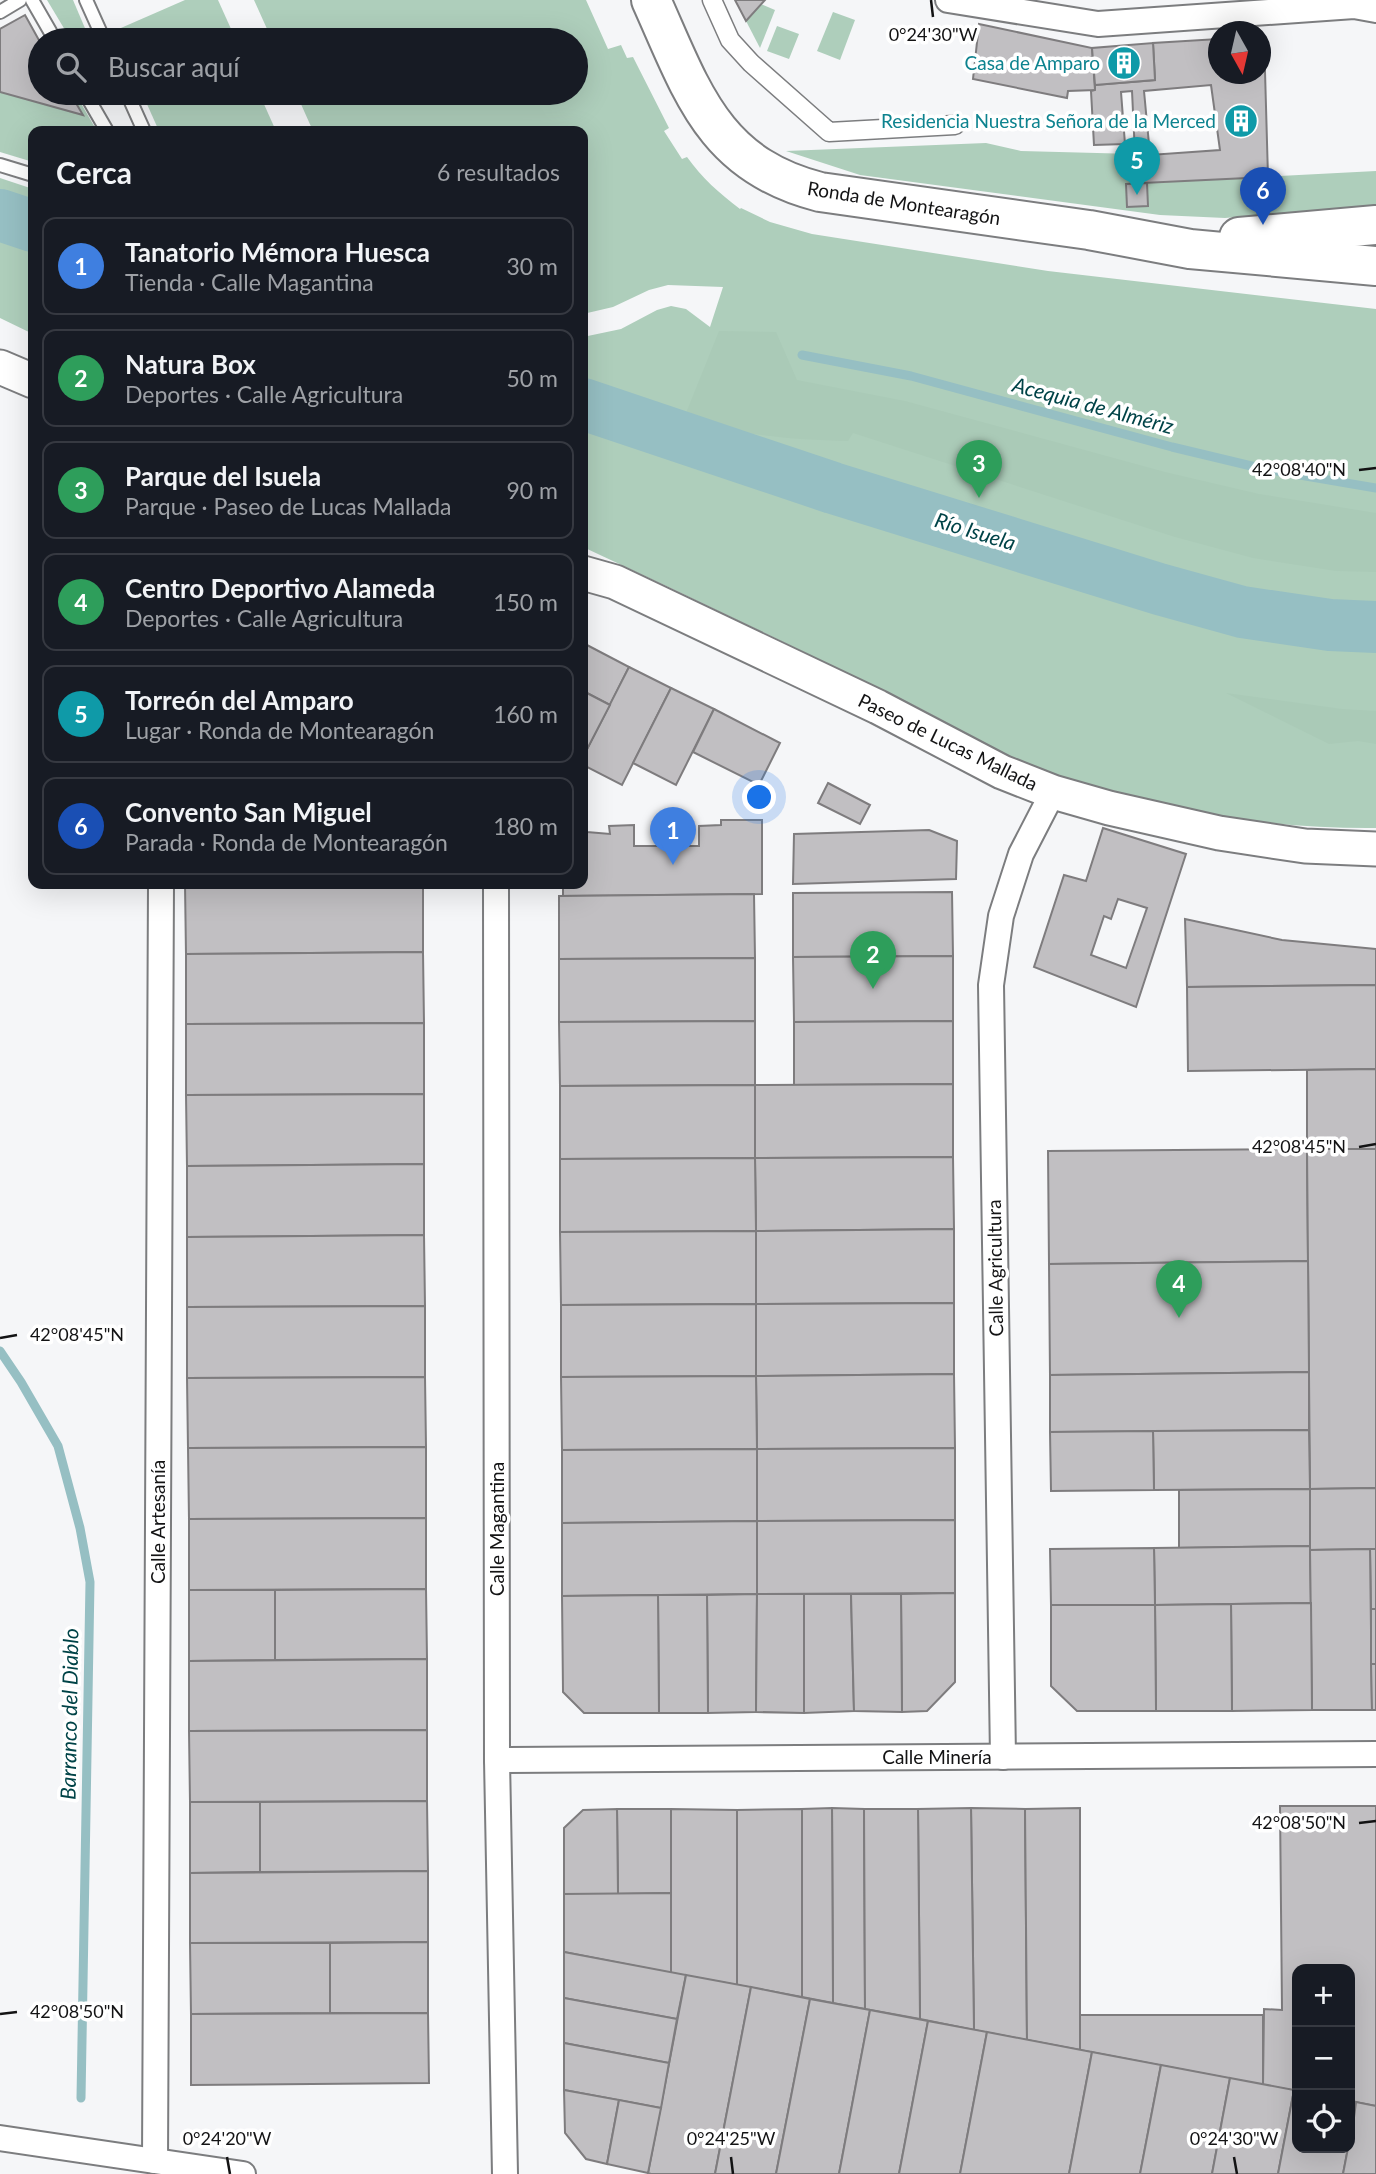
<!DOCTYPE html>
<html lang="es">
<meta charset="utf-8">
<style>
body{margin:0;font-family:Lato,sans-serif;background:#20242c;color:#f1f3f6}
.controls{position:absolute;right:21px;bottom:21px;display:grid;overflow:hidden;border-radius:14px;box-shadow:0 7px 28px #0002}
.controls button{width:63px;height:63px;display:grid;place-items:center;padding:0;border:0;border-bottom:2px solid #363941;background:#171b24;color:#f1f3f6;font:35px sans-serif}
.compass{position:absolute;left:1208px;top:21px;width:63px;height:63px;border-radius:50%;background:#171b24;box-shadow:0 7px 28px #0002;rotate:172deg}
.you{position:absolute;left:760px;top:798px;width:24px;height:24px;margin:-18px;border:5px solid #fff;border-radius:50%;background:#1a73e8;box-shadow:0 0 0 10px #1a73e833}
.badge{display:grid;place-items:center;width:46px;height:46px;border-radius:50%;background:#5d6de4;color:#fff;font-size:23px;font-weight:700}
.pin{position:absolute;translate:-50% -58px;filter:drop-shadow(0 2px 4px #0008)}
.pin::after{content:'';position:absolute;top:37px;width:24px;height:21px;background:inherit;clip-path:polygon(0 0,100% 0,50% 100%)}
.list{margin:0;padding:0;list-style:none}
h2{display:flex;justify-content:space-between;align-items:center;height:91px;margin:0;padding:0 28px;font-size:30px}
h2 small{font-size:23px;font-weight:400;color:#9ea1a6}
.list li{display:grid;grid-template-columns:46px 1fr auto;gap:21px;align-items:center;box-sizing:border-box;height:98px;margin:0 14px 14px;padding:0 14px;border:2px solid #363941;border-radius:14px}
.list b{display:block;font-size:26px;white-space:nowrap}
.list p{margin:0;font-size:23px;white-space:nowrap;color:#9ea1a6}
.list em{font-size:23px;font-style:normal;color:#9ea1a6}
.icon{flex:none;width:38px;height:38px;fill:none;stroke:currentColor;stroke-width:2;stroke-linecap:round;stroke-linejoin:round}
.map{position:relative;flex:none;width:1376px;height:2174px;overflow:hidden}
.search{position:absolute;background:#171b24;box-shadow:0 7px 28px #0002;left:28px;top:28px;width:560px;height:77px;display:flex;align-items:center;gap:18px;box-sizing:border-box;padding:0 24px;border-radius:38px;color:#9ea1a6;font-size:26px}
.panel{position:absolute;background:#171b24;box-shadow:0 7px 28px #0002;left:28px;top:126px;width:560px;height:763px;border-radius:14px}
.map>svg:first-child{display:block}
</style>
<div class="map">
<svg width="1376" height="2174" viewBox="0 0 1376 2174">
<rect width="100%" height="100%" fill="#f5f6f8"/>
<g fill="#aecebb">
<polygon points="47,0 73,0 90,40 71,40"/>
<polygon points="185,0 218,0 236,40 118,40 114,31"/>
<path d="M254,0h332l22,49 13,-4 6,13 6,-1 36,71 -5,3 18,28 5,-2c15,21 32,36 53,52l1,-1 29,14 42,12 236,37 328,38v519c-118,1 -237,-20 -346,-63 -40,-16 -76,-39 -113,-58 -111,-54 -222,-108 -334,-160v-123l78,25 13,-33 -91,-30v-49l38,-8 36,-19 14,-4 15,3 24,18 13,-40 -55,-2 -19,5 -36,17 -30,7v-183h-270l-17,-38h280v-53h-304z"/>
<polygon points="761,4 775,10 760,48 746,21"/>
<polygon points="833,12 855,20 840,60 817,51"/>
<polygon points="777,26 799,34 789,59 767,51"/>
<polygon points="0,92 82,115 70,93 75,93 97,131 33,131 33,162 0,152"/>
<polygon points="142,93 259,93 276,131 159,131"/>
<polygon points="986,143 1021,151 1135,154 1143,183 1126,184 1127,207 1148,206 1147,183 1376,171 1376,205 1225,218 1160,215 860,175 786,151"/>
<polygon points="0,178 33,189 33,208 0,197"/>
<polygon points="0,236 33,246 33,334 0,318"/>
</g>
<g fill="#aacab7">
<path d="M719,331l57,1 21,48 108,21 260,71 94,22 117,19v59l-40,-1 -83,-13 -78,-21 -322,-104 -5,8c-58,-1 -108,-6 -164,-23z"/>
<polygon points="1226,693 1342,709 1376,711 1376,744 1358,741 1329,744"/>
</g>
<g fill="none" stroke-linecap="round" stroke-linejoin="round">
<g stroke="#96bfc3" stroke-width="9">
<polyline points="802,355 911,376 1172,447 1264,469 1376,488"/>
<polyline points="0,1351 21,1382 58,1446 80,1528 90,1582 81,2098"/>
</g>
<g stroke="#96bfc3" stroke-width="52">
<polyline points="0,215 33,226"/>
<polyline points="583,404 833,488 1159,589 1242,612 1330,625 1376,627"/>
</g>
</g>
<g fill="#c1bfc2" stroke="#7e7c7e" stroke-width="2" fill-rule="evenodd">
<polygon points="735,0 765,0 746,21"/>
<polygon points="25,15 40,42 40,93 70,93 83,115 0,92 0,29"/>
<polygon points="979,24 1092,48 1095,90 1068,91 1067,98 973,79"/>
<path d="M1260,36h4l4,141 -125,6 -8,-29 -3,-63 -11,1 4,52 -31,1 -3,-54 4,-1v-5l60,-5 -2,-37 65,-4v35h42zM1211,85l9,65 -70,5 -6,-64z"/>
<polygon points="1153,43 1155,80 1095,85 1092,48"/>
<polygon points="1147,183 1148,206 1127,207 1126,184"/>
<polygon points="585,644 629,667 610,705 583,691 583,645"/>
<polygon points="629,667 671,688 622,785 583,765 583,757"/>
<polygon points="671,688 714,709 676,785 633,763"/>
<polygon points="583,691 610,705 583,757"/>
<polygon points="714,709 780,743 759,785 693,752"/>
<polygon points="828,783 870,805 860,824 818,803"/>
<polygon points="721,820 762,820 762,894 563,896 563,884 583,884 583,827 587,832 610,834 609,826 634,825 634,846 699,846 699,826 721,825"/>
<path d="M1103,828l83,26 -50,153 -102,-40 30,-92 22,6zM1118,899l29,9 -21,60 -35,-13 13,-39 7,3z"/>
<polygon points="929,830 957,841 956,879 793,884 794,834"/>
<polygon points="185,884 423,884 423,952 186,954"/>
<polygon points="952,892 953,956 793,957 793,893"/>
<polygon points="754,894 755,958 559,959 559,896"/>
<polygon points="1185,919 1282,940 1376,949 1376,985 1187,987"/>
<polygon points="423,952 424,1023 186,1024 186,954"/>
<polygon points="953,956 953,1021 794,1022 793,957"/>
<polygon points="755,958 755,1021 559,1022 559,959"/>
<polygon points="1376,985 1376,1069 1188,1071 1187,987"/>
<polygon points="755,1021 755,1085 560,1086 559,1022"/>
<polygon points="953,1021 953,1084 794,1085 794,1022"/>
<polygon points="424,1023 424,1094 186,1095 186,1024"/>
<polygon points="1376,1069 1376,1149 1307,1149 1307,1070"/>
<polygon points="953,1084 953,1157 755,1158 755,1085"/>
<polygon points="755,1085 755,1158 560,1159 560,1086"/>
<polygon points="424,1094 424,1164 187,1166 186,1095"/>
<polygon points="1307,1149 1308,1261 1049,1264 1048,1151"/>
<polygon points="1307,1149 1376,1149 1376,1488 1310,1489"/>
<polygon points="953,1157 954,1229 756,1231 755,1158"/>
<polygon points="755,1158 756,1231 560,1232 560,1159"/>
<polygon points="424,1164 424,1235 187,1237 187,1166"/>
<polygon points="954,1229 954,1303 756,1304 756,1231"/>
<polygon points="756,1231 756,1304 561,1305 560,1232"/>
<polygon points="424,1235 425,1306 187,1307 187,1237"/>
<polygon points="1308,1261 1309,1372 1050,1375 1049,1264"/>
<polygon points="954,1303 954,1374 756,1376 756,1304"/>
<polygon points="756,1304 756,1376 561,1377 561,1305"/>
<polygon points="425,1306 425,1377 187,1378 187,1307"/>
<polygon points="1309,1372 1309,1430 1050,1432 1050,1375"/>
<polygon points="954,1374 955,1448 757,1449 756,1376"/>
<polygon points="756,1376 757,1449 562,1450 561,1377"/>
<polygon points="425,1377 426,1447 188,1448 187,1378"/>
<polygon points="1309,1430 1310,1489 1154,1490 1153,1431"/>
<polygon points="1153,1431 1154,1490 1051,1491 1050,1432"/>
<polygon points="426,1447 426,1518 189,1519 188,1448"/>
<polygon points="955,1448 955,1520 757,1521 757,1449"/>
<polygon points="757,1449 757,1521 562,1523 562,1450"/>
<polygon points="1376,1488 1376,1549 1310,1550 1310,1489"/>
<polygon points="1310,1489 1310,1546 1179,1548 1179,1490"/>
<polygon points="426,1518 426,1589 189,1590 189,1519"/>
<polygon points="955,1520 955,1593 757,1594 757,1521"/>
<polygon points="757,1521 757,1594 562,1596 562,1523"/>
<polygon points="1310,1546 1311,1603 1155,1605 1154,1548"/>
<polygon points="1154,1548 1155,1605 1051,1605 1050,1549"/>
<polygon points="1370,1549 1376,1549 1376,1609 1371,1609"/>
<polygon points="1370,1549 1372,1710 1312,1710 1310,1550"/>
<polygon points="426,1589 427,1659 275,1660 275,1590"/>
<polygon points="189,1590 275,1590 275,1660 189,1661"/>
<polygon points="955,1593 955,1682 927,1711 902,1712 901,1594"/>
<polygon points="757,1594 756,1712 708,1713 707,1595"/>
<polygon points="757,1594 804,1594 804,1713 756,1712"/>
<polygon points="804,1594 851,1594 854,1711 804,1713"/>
<polygon points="851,1594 901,1594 902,1712 854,1711"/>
<polygon points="658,1595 707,1595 708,1713 659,1713"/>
<polygon points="658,1595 659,1713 584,1713 563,1692 562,1596"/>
<polygon points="1311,1603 1312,1710 1232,1711 1231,1604"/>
<polygon points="1231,1604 1232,1711 1156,1711 1155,1605"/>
<polygon points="1051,1605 1155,1605 1156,1711 1077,1711 1051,1686"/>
<rect x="1371" y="1609" width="5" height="55"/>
<polygon points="427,1659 427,1730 189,1731 189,1661"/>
<polygon points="1371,1664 1376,1664 1376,1710 1372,1710"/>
<polygon points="427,1730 427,1801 190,1802 189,1731"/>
<polygon points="427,1801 428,1871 260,1872 260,1802"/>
<polygon points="190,1802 260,1802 260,1872 190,1873"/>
<polygon points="1280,1806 1376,1806 1376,2106 1350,2101 1350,1969 1297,1969 1297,2091 1263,2085 1264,2009 1282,2010"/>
<polygon points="832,1808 864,1809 865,2009 833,2003"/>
<polygon points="832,1808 833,2003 802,1997 802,1809"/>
<polygon points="971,1808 1025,1809 1027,2040 974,2030"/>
<polygon points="971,1808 974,2030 920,2019 918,1809"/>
<polygon points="1080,1808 1080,2050 1027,2040 1025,1809"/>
<polygon points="617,1809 671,1809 671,1893 618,1894"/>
<polygon points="617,1809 618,1894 564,1894 564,1828 583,1810"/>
<polygon points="671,1809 737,1810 737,1985 671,1973"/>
<polygon points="802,1809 802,1997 737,1985 737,1810"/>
<polygon points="864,1809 918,1809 920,2019 865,2009"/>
<polygon points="428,1871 428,1942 190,1943 190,1873"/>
<polygon points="671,1893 671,1973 564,1952 564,1894"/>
<polygon points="428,1942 428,2013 330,2013 330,1943"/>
<polygon points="190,1943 330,1943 330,2013 191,2014"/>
<polygon points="564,1952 686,1975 677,2019 564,1998"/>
<polygon points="686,1975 751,1987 715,2174 651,2174 648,2173"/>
<polygon points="751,1987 810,1999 776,2174 715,2174"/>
<polygon points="564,1998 677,2019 669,2063 564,2043"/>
<polygon points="810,1999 870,2010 839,2174 776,2174"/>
<polygon points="870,2010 928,2021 899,2174 839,2174"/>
<polygon points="428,2013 429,2083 191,2085 191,2014"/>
<polygon points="1080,2015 1263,2015 1263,2085 1080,2050"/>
<polygon points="928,2021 987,2032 960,2174 899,2174"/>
<polygon points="987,2032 1092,2052 1069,2174 960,2174"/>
<polygon points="564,2043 669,2063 661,2108 564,2090"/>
<polygon points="1092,2052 1161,2065 1140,2174 1069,2174"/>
<polygon points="1161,2065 1230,2078 1212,2174 1140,2174"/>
<polygon points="1230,2078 1294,2090 1278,2174 1212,2174"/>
<polygon points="564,2090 619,2100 607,2164 586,2159 565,2133"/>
<polygon points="1294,2090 1297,2091 1297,2148 1348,2148 1343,2174 1278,2174"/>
<polygon points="619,2100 661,2108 648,2173 607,2164"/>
<polygon points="1350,2101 1356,2102 1350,2137"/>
<polygon points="1356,2102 1376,2106 1376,2174 1343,2174 1348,2148 1350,2148"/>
</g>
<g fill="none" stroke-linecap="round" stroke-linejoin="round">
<g stroke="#7c7d7f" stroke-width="16">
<g id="service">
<polyline points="32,0 55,40"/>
<polyline points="86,0 104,40"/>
<polyline points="0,12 20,0"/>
<polyline points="85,93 107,131"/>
<polyline points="127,93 144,131"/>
<polyline points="0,165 33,175"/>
</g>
</g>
<g stroke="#7c7d7f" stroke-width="21">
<polyline id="pedestrian" points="712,0 730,40 751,63 829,132 955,125"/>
</g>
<g stroke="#7c7d7f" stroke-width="28">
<g id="minor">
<polyline points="948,0 1098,24 1354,6 1376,10"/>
<polyline points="496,884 497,1760 505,2174"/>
<polyline points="1003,1757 991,985 1001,916 1021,854 1053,792"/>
<polyline points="497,1760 1376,1754"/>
<polyline points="0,2138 243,2174"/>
<polyline points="155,2161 161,884"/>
</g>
</g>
<g stroke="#7c7d7f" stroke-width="37">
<g id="secondary">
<polyline points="0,367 33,381"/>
<polyline points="583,573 615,582 878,707 1002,772 1053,792 1109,808 1219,833 1305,846 1376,849"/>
</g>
</g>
<g stroke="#7c7d7f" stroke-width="42">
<g id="primary">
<path d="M651,0c41,91 62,165 169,192l269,38 101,19 186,17"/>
<polyline points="1239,237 1376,225"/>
</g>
</g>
<use href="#service" stroke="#fff" stroke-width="12"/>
<use href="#pedestrian" stroke="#fff" stroke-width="18"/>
<use href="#minor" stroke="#fff" stroke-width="24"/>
<use href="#secondary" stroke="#fff" stroke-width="33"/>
<use href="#primary" stroke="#fff" stroke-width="38"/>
</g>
<path fill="none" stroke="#131314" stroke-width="2.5" d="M931,0l2,17M1359,470l17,-2M1359,1147l17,-3M0,1338l17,-3M1359,1823l17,-2M0,2014l17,-2M227,2157l3,17M731,2157l2,17M1234,2157l3,17"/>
<defs>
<g id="building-disc" transform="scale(1.75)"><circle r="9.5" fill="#0f9aa8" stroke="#fff"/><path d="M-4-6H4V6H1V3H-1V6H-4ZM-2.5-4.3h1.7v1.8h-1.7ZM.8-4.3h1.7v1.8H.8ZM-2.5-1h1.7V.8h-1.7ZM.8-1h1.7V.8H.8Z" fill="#fff"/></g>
</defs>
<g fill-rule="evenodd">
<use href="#building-disc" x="1124" y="63"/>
<use href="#building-disc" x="1241" y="121"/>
</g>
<g text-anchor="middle" stroke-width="7" stroke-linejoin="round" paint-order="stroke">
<g font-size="19" fill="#0d838f" stroke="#fff" text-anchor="end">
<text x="1100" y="70">Casa de Amparo</text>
<text x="1216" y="128">Residencia Nuestra Señora de la Merced</text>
</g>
<g font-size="19" fill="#131314" stroke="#fff">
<text transform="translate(904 203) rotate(9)" y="7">Ronda de Montearagón</text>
<text transform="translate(948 742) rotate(26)" y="7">Paseo de Lucas Mallada</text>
<text transform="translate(995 1268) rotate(-91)" y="7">Calle Agricultura</text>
<text transform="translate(158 1522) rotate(-90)" y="7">Calle Artesanía</text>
<text transform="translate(497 1529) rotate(-90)" y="7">Calle Magantina</text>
<text x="937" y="1764">Calle Minería</text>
</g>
<g font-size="21" font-style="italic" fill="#004347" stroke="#fff">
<text transform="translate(1093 406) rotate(15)" y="7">Acequia de Almériz</text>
<text transform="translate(975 532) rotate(17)" y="7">Río Isuela</text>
<text transform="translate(70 1714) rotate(-89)" y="7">Barranco del Diablo</text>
</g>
</g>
<g font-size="18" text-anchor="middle" fill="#131314" stroke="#fff" stroke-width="7" stroke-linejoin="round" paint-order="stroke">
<text x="933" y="41">0°24'30"W</text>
<text x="1299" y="476">42°08'40"N</text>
<text x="1299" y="1153">42°08'45"N</text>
<text x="77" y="1341">42°08'45"N</text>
<text x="1299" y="1829">42°08'50"N</text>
<text x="77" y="2018">42°08'50"N</text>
<text x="227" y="2145">0°24'20"W</text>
<text x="731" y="2145">0°24'25"W</text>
<text x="1234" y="2145">0°24'30"W</text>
</g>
</svg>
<div class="controls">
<button>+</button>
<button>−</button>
<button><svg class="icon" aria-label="locate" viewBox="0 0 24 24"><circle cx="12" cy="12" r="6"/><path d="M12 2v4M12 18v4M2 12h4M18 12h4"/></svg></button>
</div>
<svg class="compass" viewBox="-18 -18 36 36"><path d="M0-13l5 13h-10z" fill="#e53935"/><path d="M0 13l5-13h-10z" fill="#9ea1a6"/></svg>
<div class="you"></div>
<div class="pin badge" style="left:673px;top:865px;background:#3f7fe0">1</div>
<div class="pin badge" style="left:873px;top:989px;background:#2e9e5b">2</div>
<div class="pin badge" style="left:979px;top:498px;background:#2e9e5b">3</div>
<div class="pin badge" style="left:1179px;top:1318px;background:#2e9e5b">4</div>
<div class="pin badge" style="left:1137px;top:195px;background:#0f9aa8">5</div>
<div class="pin badge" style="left:1263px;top:225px;background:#1a4fb4">6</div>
<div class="search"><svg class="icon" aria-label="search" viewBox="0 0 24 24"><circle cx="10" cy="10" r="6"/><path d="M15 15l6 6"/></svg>Buscar aquí</div>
<section class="panel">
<h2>Cerca<small>6 resultados</small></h2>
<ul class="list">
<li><span class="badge" style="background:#3f7fe0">1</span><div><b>Tanatorio Mémora Huesca</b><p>Tienda · Calle Magantina</p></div><em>30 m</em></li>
<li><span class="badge" style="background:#2e9e5b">2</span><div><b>Natura Box</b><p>Deportes · Calle Agricultura</p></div><em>50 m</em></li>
<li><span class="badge" style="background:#2e9e5b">3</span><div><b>Parque del Isuela</b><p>Parque · Paseo de Lucas Mallada</p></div><em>90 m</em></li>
<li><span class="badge" style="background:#2e9e5b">4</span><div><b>Centro Deportivo Alameda</b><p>Deportes · Calle Agricultura</p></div><em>150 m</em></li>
<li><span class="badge" style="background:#0f9aa8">5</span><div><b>Torreón del Amparo</b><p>Lugar · Ronda de Montearagón</p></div><em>160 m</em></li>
<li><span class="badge" style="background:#1a4fb4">6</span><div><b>Convento San Miguel</b><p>Parada · Ronda de Montearagón</p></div><em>180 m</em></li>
</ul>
</section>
</div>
